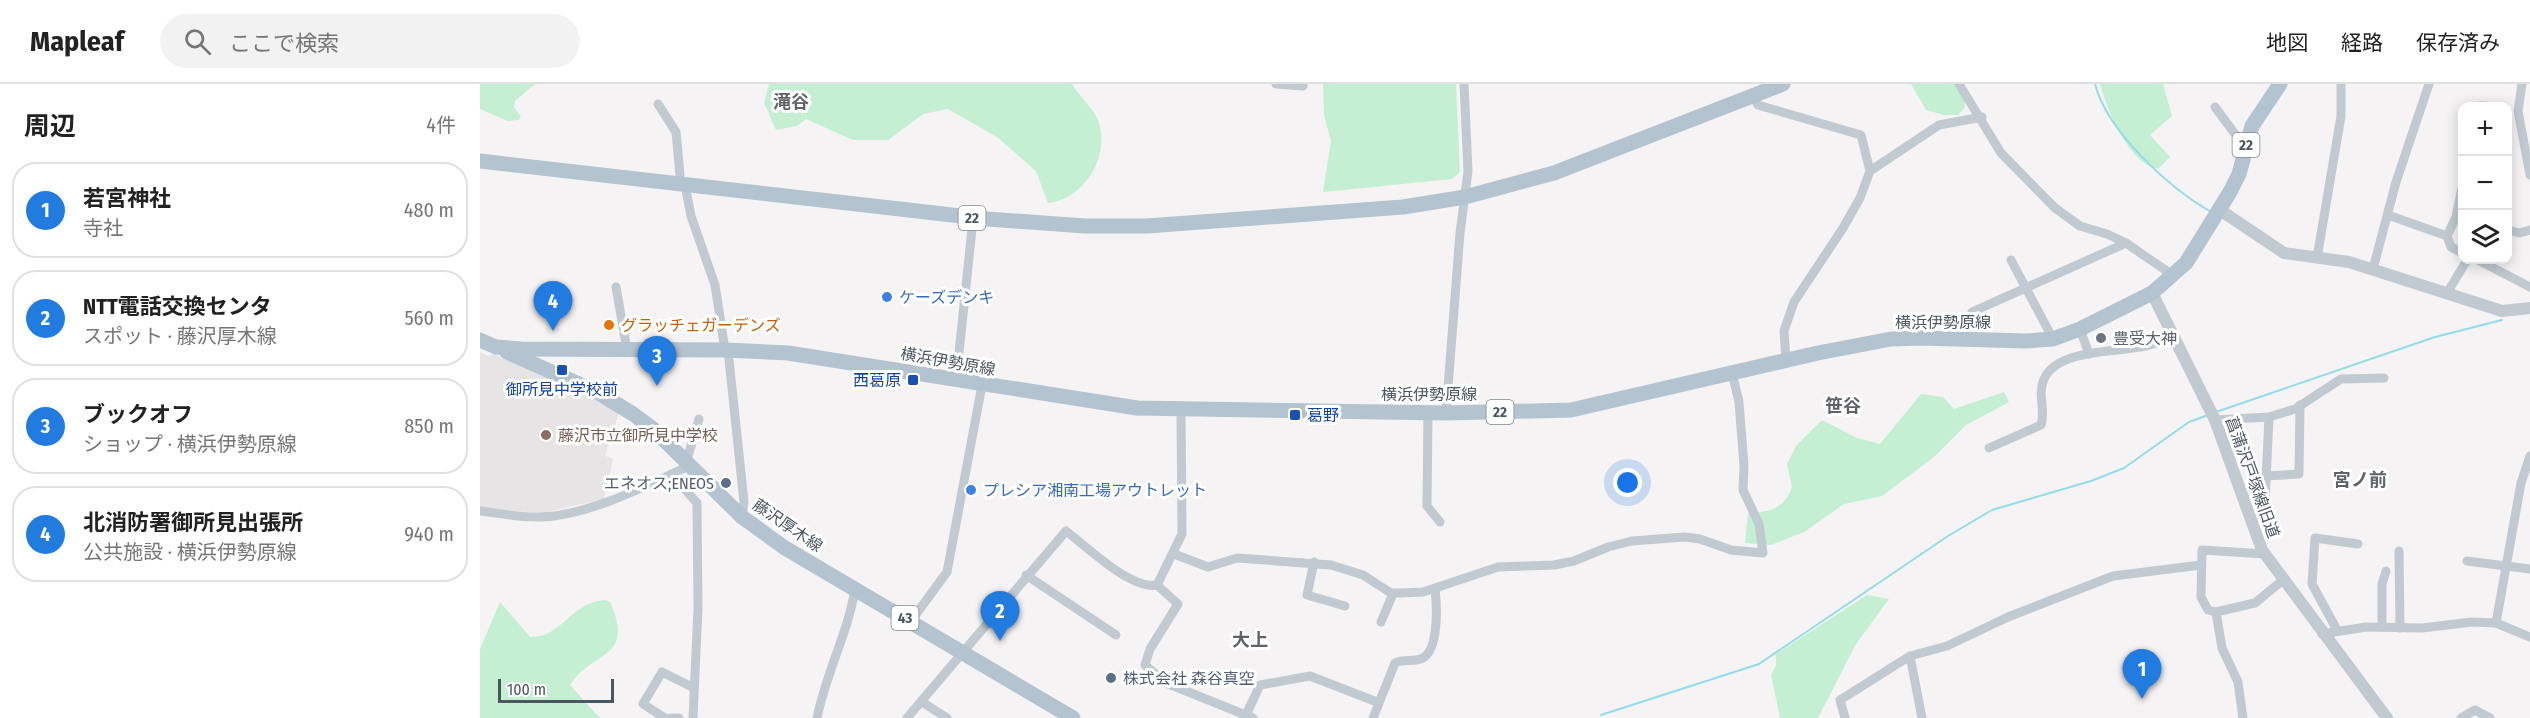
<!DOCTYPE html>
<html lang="ja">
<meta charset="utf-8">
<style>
body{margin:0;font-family:"Fira Sans Condensed","Noto Sans JP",sans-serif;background:#f2f2f2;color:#222}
.controls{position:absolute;right:18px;top:18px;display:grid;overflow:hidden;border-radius:12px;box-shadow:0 3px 15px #0003}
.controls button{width:54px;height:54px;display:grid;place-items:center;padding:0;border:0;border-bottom:2px solid #e0e0e0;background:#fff;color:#222;font:30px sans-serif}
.scale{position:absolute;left:18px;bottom:15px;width:116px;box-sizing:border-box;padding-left:6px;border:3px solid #4b5760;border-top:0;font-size:16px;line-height:21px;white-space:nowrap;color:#4b5760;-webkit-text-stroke:4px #fff;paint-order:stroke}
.you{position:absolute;left:1148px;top:399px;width:21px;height:21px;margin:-15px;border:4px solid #fff;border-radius:50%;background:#1a73e8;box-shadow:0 0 0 9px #1a73e833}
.badge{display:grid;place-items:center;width:39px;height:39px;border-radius:50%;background:#227ce0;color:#fff;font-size:20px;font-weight:700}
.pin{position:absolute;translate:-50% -50px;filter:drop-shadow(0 2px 3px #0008)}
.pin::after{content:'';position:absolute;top:32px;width:21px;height:18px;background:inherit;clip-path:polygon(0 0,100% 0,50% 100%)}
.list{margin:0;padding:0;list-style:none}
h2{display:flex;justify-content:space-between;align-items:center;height:78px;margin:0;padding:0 24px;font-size:26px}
h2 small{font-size:20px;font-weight:400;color:#767676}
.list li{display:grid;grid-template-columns:39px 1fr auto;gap:18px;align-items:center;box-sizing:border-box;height:96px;margin:0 12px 12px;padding:0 12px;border:2px solid #e0e0e0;border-radius:24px}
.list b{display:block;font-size:22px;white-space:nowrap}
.list p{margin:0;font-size:20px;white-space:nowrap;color:#767676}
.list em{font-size:20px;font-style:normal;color:#767676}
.icon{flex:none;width:33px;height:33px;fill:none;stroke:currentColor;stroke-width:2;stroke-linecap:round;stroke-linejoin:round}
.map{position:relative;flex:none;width:2050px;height:634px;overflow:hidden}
header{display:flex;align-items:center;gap:36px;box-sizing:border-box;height:84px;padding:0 30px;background:#fff;border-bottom:2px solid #e0e0e0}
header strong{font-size:28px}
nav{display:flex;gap:33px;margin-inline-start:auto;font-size:21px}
.search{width:420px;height:54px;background:#f2f2f2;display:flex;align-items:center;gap:15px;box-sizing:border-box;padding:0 21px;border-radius:33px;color:#767676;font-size:22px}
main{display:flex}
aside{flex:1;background:#fff}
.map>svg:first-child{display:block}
</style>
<header>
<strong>Mapleaf</strong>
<div class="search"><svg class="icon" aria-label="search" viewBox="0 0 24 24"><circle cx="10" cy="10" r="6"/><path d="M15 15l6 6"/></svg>ここで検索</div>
<nav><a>地図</a><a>経路</a><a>保存済み</a></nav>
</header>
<main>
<aside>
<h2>周辺<small>4件</small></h2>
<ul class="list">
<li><span class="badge">1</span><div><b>若宮神社</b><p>寺社</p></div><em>480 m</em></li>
<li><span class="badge">2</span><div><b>NTT電話交換センタ</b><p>スポット · 藤沢厚木線</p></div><em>560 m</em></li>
<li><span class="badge">3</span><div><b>ブックオフ</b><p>ショップ · 横浜伊勢原線</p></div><em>850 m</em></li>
<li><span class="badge">4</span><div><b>北消防署御所見出張所</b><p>公共施設 · 横浜伊勢原線</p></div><em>940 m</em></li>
</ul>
</aside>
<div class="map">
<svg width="2050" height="634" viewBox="0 0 2050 634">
<rect width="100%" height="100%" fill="#f5f3f3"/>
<polygon fill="#e6e4e5" points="0,268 8,272 14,270 62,291 127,320 139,329 125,372 133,375 124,415 62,429 0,424"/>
<g fill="#c5efd3">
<polygon points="0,0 55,0 35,17 34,23 41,33 38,36 28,37 0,25"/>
<path d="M289,0h303c7,13 23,25 27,39 11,34 -16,77 -51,80l-12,-32 -39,-34 -49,-28 -25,5 -35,26h-35l-47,-21 -9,7 -21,4 -12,-27z"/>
<polygon points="843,0 976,0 980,88 972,95 843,108 851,57 844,31"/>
<polygon points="1431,0 1482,0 1485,23 1478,31 1464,31 1446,26"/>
<path d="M1620,0h63l9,32 -22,19 20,22 -12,12c-29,-5 -51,-59 -58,-85z"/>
<path d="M1524,308l5,10 -43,23 -32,32 -52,39 -38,8 -40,28 -33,13 -26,-2 3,-30c22,-1 36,-4 44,-26l-5,-23 9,-18 26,-26 35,18 23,6 41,-50 22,3 11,12z"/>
<polygon points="1387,511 1409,515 1376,560 1338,634 1300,634 1291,591 1296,581 1296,570"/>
<path d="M125,516l5,2c26,58 -18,48 -40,83l30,33h-120v-69l20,-47 30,35c32,1 41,-35 75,-37z"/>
</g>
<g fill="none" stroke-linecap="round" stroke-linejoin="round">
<g stroke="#93dcea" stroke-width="2">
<path d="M1615,0c12,47 74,104 116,128"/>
<polyline points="1736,328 1955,253 2022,236"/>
<polyline points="1121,631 1279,580 1468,452 1512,426 1611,397 1644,384 1709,338 1728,331"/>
</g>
<g stroke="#c1cad1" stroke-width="9">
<polyline points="796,0 823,2 823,0"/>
<polyline points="1479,0 1521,69 1575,124 1600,142 1627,150 1646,159 1694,192"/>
<polyline points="2042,0 2038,27 2050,91"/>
<polyline points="1273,12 1278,21 1381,51 1390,87 1380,114 1363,144 1314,218 1304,247 1306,276"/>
<polyline points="178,20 196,48 200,91"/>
<polyline points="1999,22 2005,22"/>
<polyline points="1735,23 1758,54 1766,60"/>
<polyline points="1390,87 1459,41 1502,33"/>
<polyline points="205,101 211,132 235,201 245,266"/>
<polyline points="1908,131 1967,152 1971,163 1982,169"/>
<polyline points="2028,146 2039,149 2050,146"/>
<polyline points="1967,152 1976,133 1982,104"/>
<polyline points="1837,174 1861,32 1861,0"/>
<polyline points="1531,176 1573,255"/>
<polyline points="1998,176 2050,203"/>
<polyline points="1893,185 1916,98 1949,0"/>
<polyline points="136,203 147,266"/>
<polyline points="1967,209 1987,176"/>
<polyline points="1492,228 1646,159"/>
<polyline points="1600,245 1609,270"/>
<polyline points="248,266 264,418 262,433"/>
<polyline points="476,297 494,126"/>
<polyline points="948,329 947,422 960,438"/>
<polyline points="966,329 980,149 988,87 984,0"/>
<polyline points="1735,336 1789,333 1815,325 1861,295 1904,294"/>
<path d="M1509,364l52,-23c5,-15 -4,-30 3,-46 15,-33 80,-25 109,-35 7,-2 14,-7 21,-10"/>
<polyline points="206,379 219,335"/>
<polyline points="191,390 217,419 218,524 213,634"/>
<polyline points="1786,392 1819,390 1820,321"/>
<polyline points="1785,418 1789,333"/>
<path d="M0,427c20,2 40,7 60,6 47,-1 106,-31 149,-51"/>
<polyline points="1919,467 1920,544"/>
<polyline points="694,470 728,483 757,474 851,481 883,491 911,509 921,509 943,508 1018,483 1074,481 1094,477 1128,463 1152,457 1205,453 1220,455 1251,466 1283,469 1279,440 1263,406 1264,382 1259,318 1252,289"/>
<polyline points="1987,477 2050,485"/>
<polyline points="834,478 827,511 865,522"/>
<polyline points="546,491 636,551"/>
<polyline points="677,501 698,520 670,565 665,581 686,599 773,634"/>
<polyline points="1736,528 1728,526 1721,513 1722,466 1785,470"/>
<polyline points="431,537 467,488 502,301"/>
<polyline points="901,538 912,512 911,509"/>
<polyline points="2016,539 2041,399 2050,372"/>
<polyline points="1902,543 1902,500 1906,487"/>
<polyline points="1857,546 1832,500 1835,454 1878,460"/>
<polyline points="1842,550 1886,543 1942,544 1992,538 2016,539 2050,553"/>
<polyline points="1430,572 1442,634"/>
<polyline points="442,618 467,634"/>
<polyline points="766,631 780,601 830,592 897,618"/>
<polyline points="185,634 163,620 182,588 214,604"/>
<polyline points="191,634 199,634"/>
<path d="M337,634c9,-45 31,-85 38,-129"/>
<path d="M427,634l159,-187c21,16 65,59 91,54l25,-51 -1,-124"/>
<path d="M893,634l22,-55c9,-5 19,0 28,-5 16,-9 14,-53 12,-69"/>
<polyline points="1365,634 1360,616 1430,572 1467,562 1528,533 1633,492 1721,481"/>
<polyline points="1763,634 1758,598 1742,564 1736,528 1775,519 1803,496"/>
<polyline points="1981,634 1995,626 2010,634"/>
</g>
<g stroke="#c1cad1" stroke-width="12">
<polyline points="1740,126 1804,169 1869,178 2022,227 2050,224"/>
<polyline points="1672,209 1735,336 1782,466 1907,634"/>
</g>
<g stroke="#b4c3d0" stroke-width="15">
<polyline points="0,77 507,135 605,142 667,142 923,123 985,113 1074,89 1303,0"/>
<polyline points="0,256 16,263 41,265 245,266 308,269 657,324 966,329 1091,326 1338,269 1411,255 1441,254 1546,257 1573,255 1600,245 1672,209 1706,179 1750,108 1759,90 1772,42 1800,0"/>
<polyline points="27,268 117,308 153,330 172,344 262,433 305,464 593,634"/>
</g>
</g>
<g fill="#3f7fe0" stroke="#fff" stroke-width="2">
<circle cx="407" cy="213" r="6"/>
<circle cx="491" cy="406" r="6"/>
</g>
<circle fill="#e8710a" stroke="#fff" stroke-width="2" cx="129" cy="241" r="6"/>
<circle fill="#6b7280" stroke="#fff" stroke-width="2" cx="1621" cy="254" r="6"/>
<g fill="#1a4fb4" stroke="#fff" stroke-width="2">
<rect x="76" y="280" width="12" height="12" rx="3"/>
<rect x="427" y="290" width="12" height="12" rx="3"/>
<rect x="809" y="325" width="12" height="12" rx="3"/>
</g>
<circle fill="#8d6e63" stroke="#fff" stroke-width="2" cx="66" cy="351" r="6"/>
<g fill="#5c6f8a" stroke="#fff" stroke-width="2">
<circle cx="246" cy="399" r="6"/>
<circle cx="631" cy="594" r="6"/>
</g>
<g text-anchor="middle" stroke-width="6" stroke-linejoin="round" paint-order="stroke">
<g fill="#fff" stroke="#818990" stroke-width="1.5">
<rect x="1752.5" y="49" width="27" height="24" rx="4.5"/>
<rect x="478.5" y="122" width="27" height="24" rx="4.5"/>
<rect x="1006.5" y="316" width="27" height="24" rx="4.5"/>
<rect x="411.5" y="522" width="27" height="24" rx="4.5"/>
</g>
<g font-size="15" font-weight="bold" fill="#4b5760">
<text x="1766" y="66">22</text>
<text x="492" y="139">22</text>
<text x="1020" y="333">22</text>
<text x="425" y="539">43</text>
</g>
<g font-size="16" fill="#366cbe" stroke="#fff" text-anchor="start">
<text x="419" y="219">ケーズデンキ</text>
<text x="503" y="412">プレシア湘南工場アウトレット</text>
</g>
<g font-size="16" fill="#4b5760" stroke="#fff">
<text x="1463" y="244">横浜伊勢原線</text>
<text transform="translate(468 277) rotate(10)" y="6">横浜伊勢原線</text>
<text x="949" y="316">横浜伊勢原線</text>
<text transform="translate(1773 393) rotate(70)" y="6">菖蒲沢戸塚線旧道</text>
<text transform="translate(308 441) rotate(34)" y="6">藤沢厚木線</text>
</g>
<g font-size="16" fill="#c56008" stroke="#fff" text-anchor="start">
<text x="141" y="247">グラッチェガーデンズ</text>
</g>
<g font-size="16" fill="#5b616d" stroke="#fff" text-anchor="start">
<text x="1633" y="260">豊受大神</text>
</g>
<g font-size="16" fill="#164399" stroke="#fff" text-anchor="end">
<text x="421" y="302">西葛原</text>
<text x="82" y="311" text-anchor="middle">御所見中学校前</text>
<text x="827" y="337" text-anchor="start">葛野</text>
</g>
<g font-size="16" fill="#785e54" stroke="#fff" text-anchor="start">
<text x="78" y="357">藤沢市立御所見中学校</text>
</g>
<g font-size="16" fill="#4e5e75" stroke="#fff" text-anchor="end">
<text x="234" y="405">エネオス;ENEOS</text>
<text x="643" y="600" text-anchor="start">株式会社 森谷真空</text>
</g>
<g font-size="18" font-weight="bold" fill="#5f6367" stroke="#fff">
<text x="311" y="24">滝谷</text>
<text x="1363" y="328">笹谷</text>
<text x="1880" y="402">宮ノ前</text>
<text x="770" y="562">大上</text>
</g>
</g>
</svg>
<div class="controls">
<button>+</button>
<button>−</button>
<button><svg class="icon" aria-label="layers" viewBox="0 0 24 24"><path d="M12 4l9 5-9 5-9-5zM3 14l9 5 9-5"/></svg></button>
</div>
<div class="scale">100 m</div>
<div class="you"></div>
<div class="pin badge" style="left:1662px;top:615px">1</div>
<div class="pin badge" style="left:520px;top:557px">2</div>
<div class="pin badge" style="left:177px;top:302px">3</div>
<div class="pin badge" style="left:73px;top:247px">4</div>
</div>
</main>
